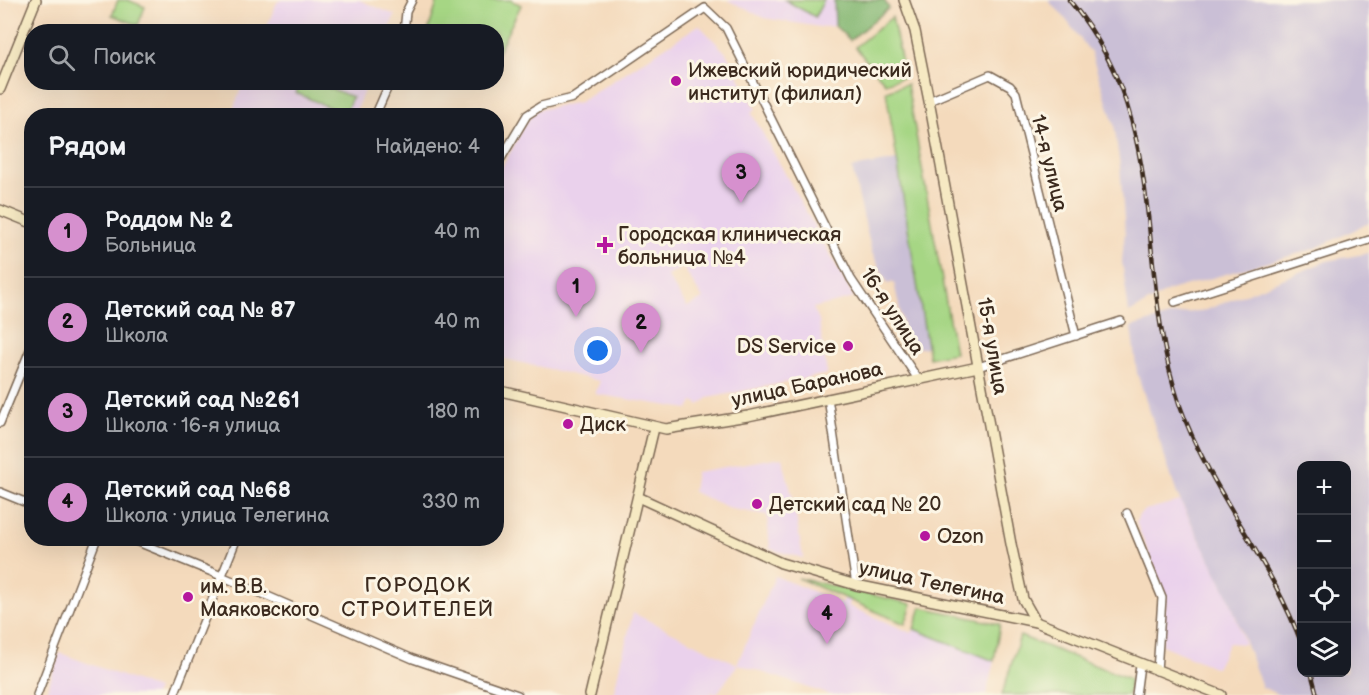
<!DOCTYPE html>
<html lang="ru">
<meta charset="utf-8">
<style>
body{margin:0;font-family:"Balsamiq Sans",sans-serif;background:#20242c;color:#f1f3f6}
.controls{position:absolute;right:18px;bottom:18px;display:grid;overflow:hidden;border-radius:12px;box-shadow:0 6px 24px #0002}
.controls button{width:54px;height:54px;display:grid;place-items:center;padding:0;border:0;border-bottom:2px solid #363941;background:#171b24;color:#f1f3f6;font:30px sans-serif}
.you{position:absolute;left:598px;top:351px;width:21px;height:21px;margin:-15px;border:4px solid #fff;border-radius:50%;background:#1a73e8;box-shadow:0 0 0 9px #1a73e833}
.badge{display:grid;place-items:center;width:39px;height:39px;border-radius:50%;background:#d690ce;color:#111;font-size:20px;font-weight:700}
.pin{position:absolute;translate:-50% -50px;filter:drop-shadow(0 2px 3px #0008)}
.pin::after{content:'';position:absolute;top:32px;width:21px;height:18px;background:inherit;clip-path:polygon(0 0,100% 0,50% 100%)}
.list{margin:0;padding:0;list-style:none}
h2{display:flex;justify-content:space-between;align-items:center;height:78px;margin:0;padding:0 24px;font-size:26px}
h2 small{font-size:20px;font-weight:400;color:#9ea1a6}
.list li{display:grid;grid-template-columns:39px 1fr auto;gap:18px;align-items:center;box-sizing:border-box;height:90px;padding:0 24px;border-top:2px solid #363941}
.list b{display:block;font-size:22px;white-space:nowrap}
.list p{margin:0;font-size:20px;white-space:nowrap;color:#9ea1a6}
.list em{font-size:20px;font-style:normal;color:#9ea1a6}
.icon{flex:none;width:33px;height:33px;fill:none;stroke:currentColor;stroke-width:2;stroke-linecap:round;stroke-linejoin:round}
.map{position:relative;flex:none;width:1369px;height:695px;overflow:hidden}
.search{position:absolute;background:#171b24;box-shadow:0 6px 24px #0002;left:24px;top:24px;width:480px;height:66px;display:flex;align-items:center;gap:15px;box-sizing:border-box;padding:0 21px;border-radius:24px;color:#9ea1a6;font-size:22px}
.panel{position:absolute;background:#171b24;box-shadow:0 6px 24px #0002;left:24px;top:108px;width:480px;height:438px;border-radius:24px}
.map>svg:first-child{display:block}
</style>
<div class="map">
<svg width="1369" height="695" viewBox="0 0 1369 695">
<rect width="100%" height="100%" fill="#fcf5e5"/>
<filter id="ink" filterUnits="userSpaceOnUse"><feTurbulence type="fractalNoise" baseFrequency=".0167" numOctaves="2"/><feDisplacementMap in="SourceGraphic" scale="12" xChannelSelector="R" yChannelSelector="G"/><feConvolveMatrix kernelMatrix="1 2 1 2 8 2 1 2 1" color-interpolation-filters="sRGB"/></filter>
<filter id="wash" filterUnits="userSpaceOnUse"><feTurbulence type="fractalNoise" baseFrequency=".008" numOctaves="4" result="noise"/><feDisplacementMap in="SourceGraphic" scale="24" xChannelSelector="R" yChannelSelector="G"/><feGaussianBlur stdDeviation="1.35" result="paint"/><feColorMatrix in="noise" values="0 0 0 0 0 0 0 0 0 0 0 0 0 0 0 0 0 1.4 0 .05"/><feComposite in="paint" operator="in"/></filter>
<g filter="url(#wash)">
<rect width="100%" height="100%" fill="#f4dabc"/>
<g fill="#ead1ec" fill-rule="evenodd">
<polygon points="282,0 359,0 395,15 388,31 265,31 277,2"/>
<polygon points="727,0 834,0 835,26 820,27 764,18"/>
<path d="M699,25l27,28 30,56 -5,3 103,186 -41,10 6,12 8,54 -119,24 -9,7 -5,-4 -5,8 -94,-15 5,-13 -103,-24v-180l30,-56 10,-11 43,-8zM683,267l20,32 -16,8 -20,-31z"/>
<polygon points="243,83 367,83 354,115 231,116"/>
<polygon points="782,457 793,499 803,558 770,549 767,515 732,509 693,492 696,472"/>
<polygon points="1180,501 1228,595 1245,644 1229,643 1216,668 1162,645 1166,596 1136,522 1139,515 1145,510"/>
<polygon points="775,576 841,603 844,599 849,601 848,606 912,633 914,629 994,661 986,695 830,695 738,664 716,695 712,692 709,695 613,695 633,613 737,664"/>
<polygon points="60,653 157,689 154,695 45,695"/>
</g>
<g fill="#cabfd6" fill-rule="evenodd">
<polygon points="1047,0 1369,0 1369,223 1314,249 1170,290 1129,313 1122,261 1125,232 1120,166 1114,124 1091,53 1061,13"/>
<polygon points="897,160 927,347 908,349 894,282 888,284 872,253 852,168"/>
<path d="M1369,253v442h-90l-17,-8 -34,-92 -51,-101 -40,-121 -6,-46 42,-12 33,-5 121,-49zM1302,466h44v206h-44z"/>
</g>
<g fill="#a6d684" stroke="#708051" stroke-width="1.5">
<polygon points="118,0 128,0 145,7 138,25 112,15"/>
<polygon points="438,0 511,0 521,5 497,54 496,32 428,31"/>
<polygon points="785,0 824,0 815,17"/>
<polygon points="892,17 905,77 885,83 855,47"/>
<polygon points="301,82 317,83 352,97 345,114 296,93"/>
<polygon points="907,84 955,353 929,358 886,91"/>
<polygon points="798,578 912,604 905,624"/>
<polygon points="921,607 1000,624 994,661 914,629"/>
<polygon points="1020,636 1130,679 1128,695 1002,695"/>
</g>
<polygon fill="#84b772" stroke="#607048" stroke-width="1.5" points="834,0 884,0 889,8 850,40 835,26"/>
</g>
<g filter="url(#ink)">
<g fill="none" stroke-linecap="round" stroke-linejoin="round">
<g stroke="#7c6855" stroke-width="10">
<g id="street">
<polyline points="404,32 406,12 412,0"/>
<polyline points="929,101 990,75 1010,86 1016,93 1076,336"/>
<polyline points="375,116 390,82"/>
<polyline points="496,167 527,115 541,106 573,98 705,8 726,28 851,279 918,379"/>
<polyline points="1175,302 1369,240"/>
<polyline points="978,367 1121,321"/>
<polyline points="828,398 856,585"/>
<polyline points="0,423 32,345"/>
<polyline points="0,492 32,505"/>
<polyline points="1127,513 1162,598 1157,671"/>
<polyline points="128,538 212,572 413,659 518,695"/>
<polyline points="37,695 97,538"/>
<polyline points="174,695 237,538"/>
<polyline points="1136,695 1140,665"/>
</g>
</g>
<g stroke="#7c6855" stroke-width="12">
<g id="secondary">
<polyline points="904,0 915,31 929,101 1011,544 1023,599 1036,622"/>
<polyline points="0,89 36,0"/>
<polyline points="0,210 32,223"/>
<polyline points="496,390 666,429 748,416 978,367"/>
<polyline points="638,497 781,563 856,585 1036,622 1221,695"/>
<polyline points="590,695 654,428"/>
</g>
</g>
<use href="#street" stroke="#fff" stroke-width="7"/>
<use href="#secondary" stroke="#f6e9c3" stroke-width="9"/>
<g stroke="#3b2a1e" stroke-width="4.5">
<g id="rail">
<path d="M1069,0c105,124 63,267 111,406 30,85 92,155 122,239"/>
<polyline points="1311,672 1317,695"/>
</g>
</g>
<use href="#rail" stroke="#fcf5e5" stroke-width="2" stroke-dasharray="7" stroke-linecap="butt"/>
</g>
</g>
<g fill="#b5179e" stroke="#fcf5e5" stroke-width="2">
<circle cx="676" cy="81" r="6"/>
<path d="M602 236h6v6h6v6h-6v6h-6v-6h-6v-6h6z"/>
<circle cx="848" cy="346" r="6"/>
<circle cx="568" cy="424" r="6"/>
<circle cx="757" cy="504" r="6"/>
<circle cx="925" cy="536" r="6"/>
<circle cx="188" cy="597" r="6"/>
</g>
<g text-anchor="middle" stroke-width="6" stroke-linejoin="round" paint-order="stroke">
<g font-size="20" fill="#3b2a1e" stroke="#fcf5e5" text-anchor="start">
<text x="688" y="77">Ижевский юридический<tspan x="688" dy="23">институт (филиал)</tspan></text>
<text x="618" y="241">Городская клиническая<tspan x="618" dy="23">больница №4</tspan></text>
<text x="836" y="353" text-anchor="end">DS Service</text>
<text x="580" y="431">Диск</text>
<text x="769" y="511">Детский сад № 20</text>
<text x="937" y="543">Ozon</text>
<text x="200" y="593">им. В.В.<tspan x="200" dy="23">Маяковского</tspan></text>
</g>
<g font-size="20" fill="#3b2a1e" stroke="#fcf5e5">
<text transform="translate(1050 163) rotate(76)" y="7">14-я улица</text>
<text transform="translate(893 311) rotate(57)" y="7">16-я улица</text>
<text transform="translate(993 346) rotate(80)" y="7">15-я улица</text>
<text transform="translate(807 384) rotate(-12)" y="7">улица Баранова</text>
<text transform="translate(932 582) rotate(12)" y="7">улица Телегина</text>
</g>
<g font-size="21" letter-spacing="1.5" fill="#3b2a1e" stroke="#fcf5e5">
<text x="418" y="592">ГОРОДОК<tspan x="418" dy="24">СТРОИТЕЛЕЙ</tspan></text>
</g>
</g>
</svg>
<div class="controls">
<button>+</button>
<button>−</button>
<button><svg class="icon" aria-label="locate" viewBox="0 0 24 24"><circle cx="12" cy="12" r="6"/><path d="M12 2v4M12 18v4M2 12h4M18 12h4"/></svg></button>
<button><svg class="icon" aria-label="layers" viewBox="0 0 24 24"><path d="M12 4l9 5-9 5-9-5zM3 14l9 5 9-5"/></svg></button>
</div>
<div class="you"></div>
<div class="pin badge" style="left:576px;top:317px">1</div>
<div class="pin badge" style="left:641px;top:353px">2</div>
<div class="pin badge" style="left:741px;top:203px">3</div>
<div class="pin badge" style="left:827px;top:644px">4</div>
<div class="search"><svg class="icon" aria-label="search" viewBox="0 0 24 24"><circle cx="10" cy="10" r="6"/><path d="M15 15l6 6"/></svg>Поиск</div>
<section class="panel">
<h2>Рядом<small>Найдено: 4</small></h2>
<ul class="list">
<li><span class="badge">1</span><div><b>Роддом № 2</b><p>Больница</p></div><em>40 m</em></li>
<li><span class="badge">2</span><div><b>Детский сад № 87</b><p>Школа</p></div><em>40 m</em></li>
<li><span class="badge">3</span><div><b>Детский сад №261</b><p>Школа · 16-я улица</p></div><em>180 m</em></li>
<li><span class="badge">4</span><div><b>Детский сад №68</b><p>Школа · улица Телегина</p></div><em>330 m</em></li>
</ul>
</section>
</div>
